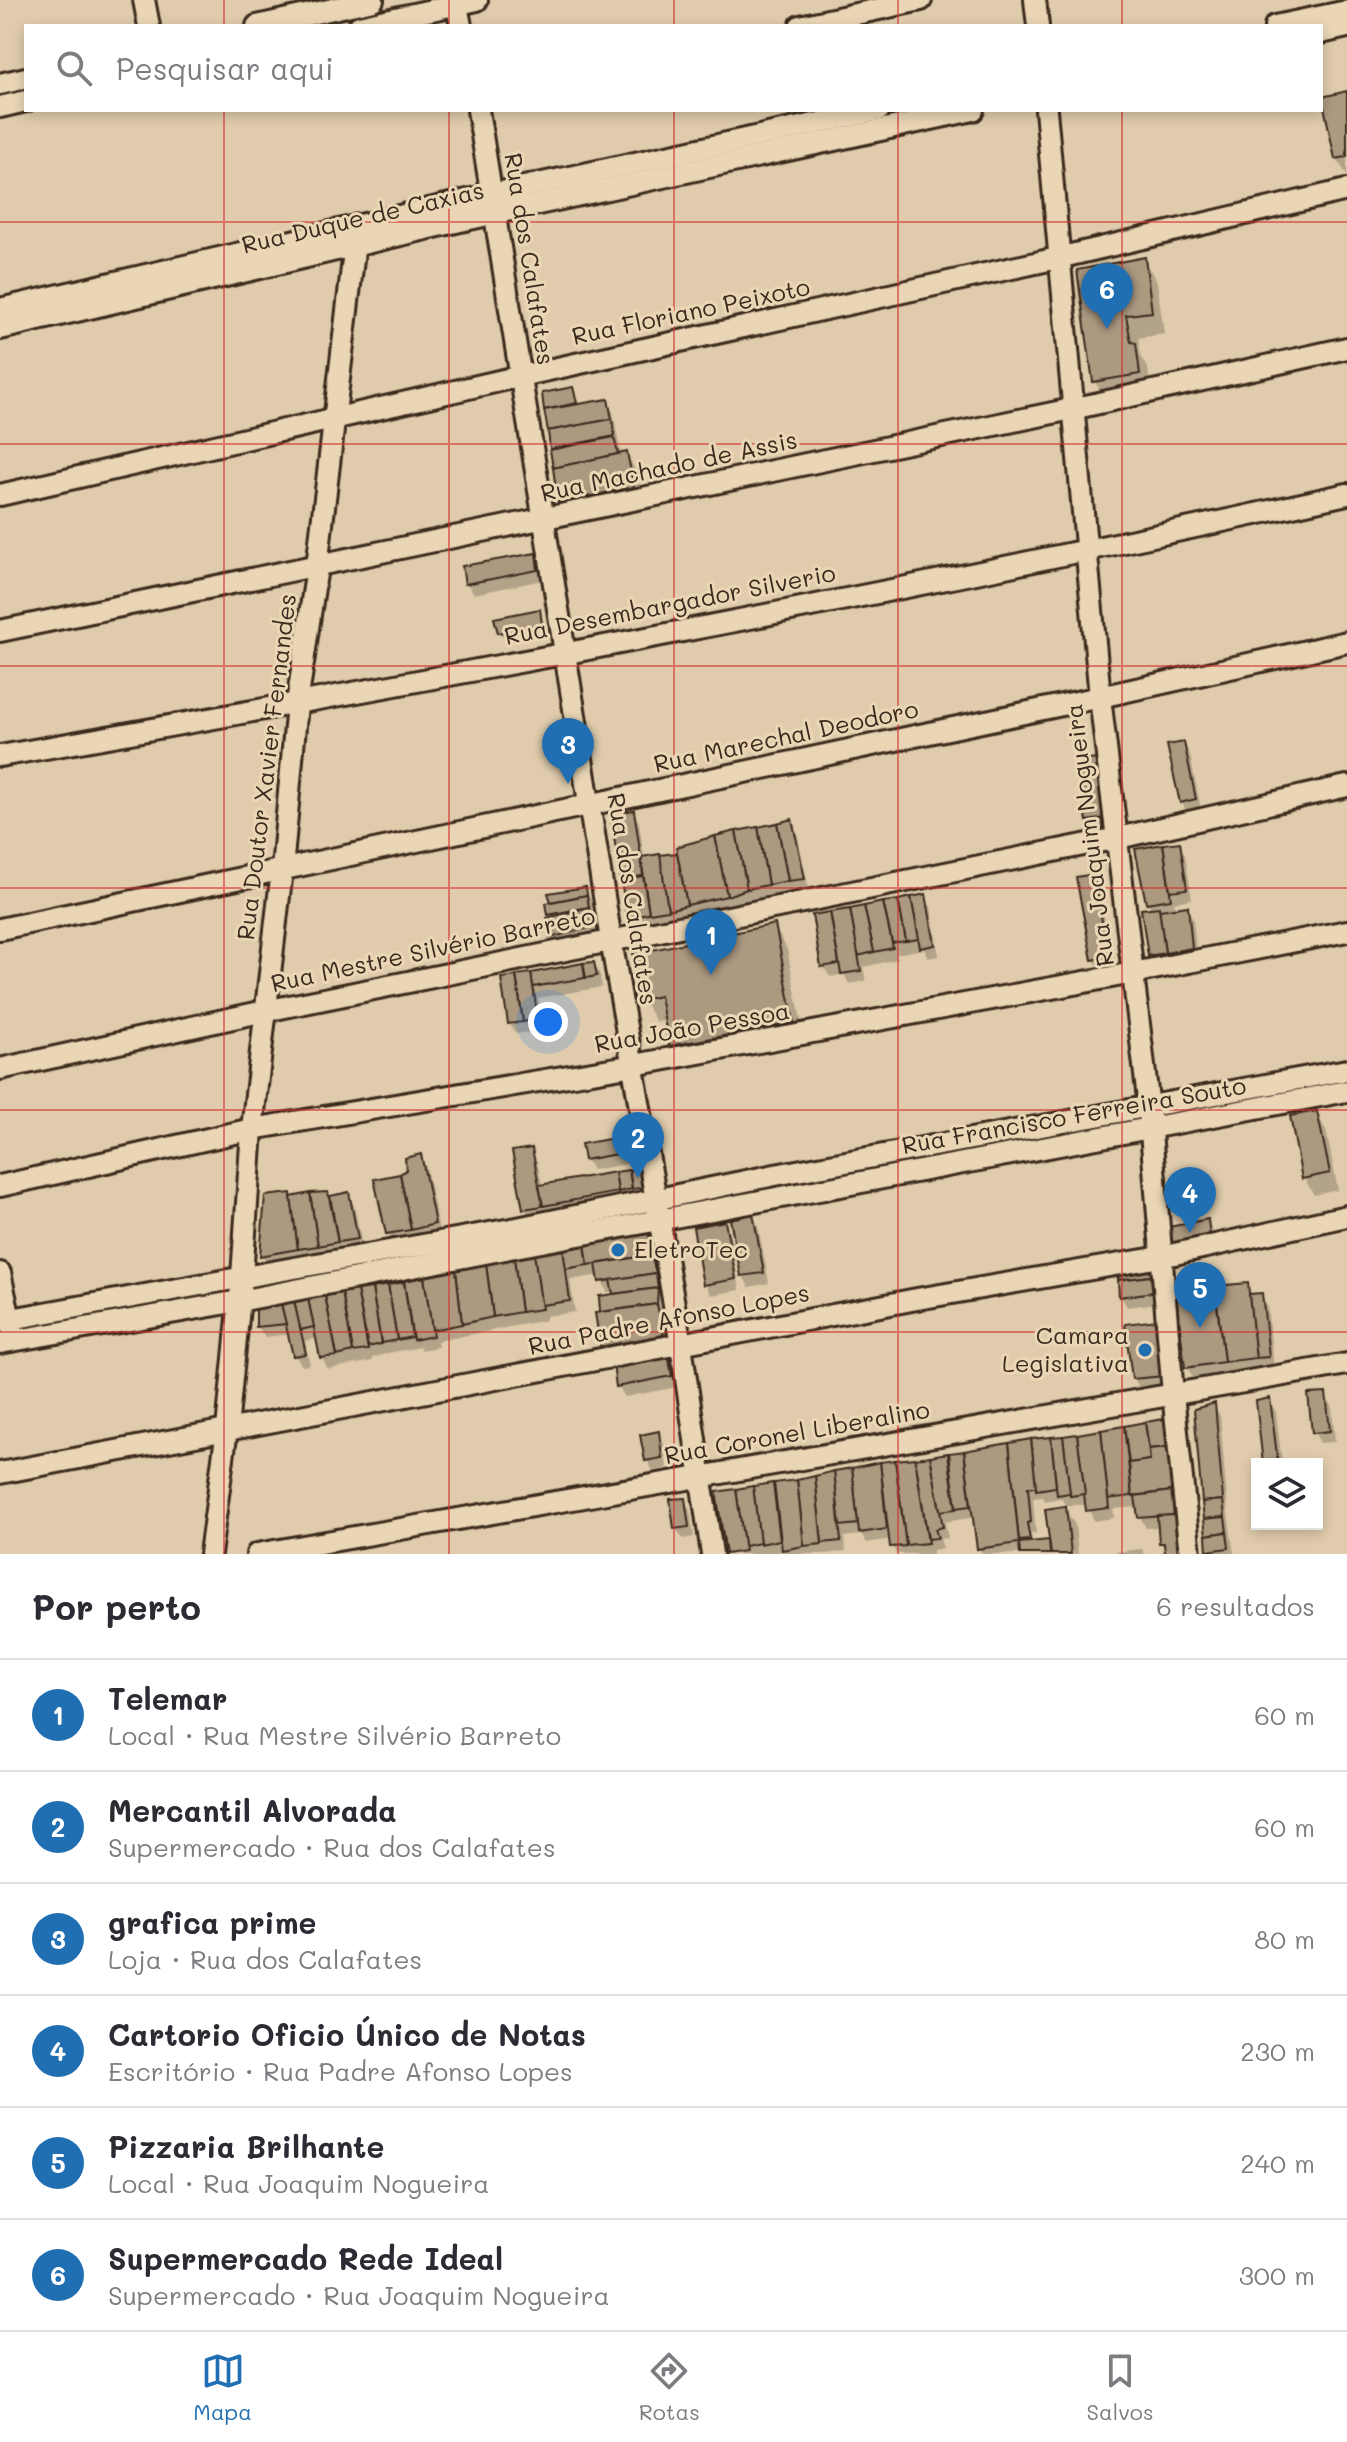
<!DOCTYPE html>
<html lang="pt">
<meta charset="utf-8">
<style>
body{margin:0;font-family:Mali,sans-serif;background:#f2f2f3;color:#2b2b33}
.controls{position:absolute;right:24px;bottom:24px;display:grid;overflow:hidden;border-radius:0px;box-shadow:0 4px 12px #0003}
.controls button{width:72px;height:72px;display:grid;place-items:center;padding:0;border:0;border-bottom:2px solid #e1e1e2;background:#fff;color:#2b2b33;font:40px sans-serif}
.you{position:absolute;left:548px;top:1022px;width:28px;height:28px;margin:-20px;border:6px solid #fff;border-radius:50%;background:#1a73e8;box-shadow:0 0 0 12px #1a73e833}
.badge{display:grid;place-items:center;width:52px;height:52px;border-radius:50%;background:#1f6fb2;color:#fff;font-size:26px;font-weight:700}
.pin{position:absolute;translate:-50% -66px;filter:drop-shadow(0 2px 4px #0008)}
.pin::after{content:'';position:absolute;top:42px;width:28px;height:24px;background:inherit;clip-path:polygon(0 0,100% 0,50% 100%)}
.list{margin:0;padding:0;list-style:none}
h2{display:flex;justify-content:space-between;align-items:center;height:104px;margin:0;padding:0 32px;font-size:34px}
h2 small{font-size:26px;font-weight:400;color:#7c7c81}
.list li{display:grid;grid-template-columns:52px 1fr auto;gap:24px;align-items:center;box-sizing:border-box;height:112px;padding:0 32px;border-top:2px solid #e1e1e2}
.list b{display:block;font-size:30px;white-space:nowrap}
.list p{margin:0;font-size:26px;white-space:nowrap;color:#7c7c81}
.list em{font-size:26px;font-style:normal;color:#7c7c81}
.icon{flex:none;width:44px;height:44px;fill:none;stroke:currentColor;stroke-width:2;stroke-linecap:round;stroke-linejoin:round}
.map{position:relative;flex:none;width:1347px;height:1554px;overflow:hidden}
.search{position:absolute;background:#fff;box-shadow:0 4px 12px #0003;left:24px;right:24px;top:24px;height:88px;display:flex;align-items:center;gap:20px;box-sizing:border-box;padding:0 28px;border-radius:0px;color:#7c7c81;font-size:30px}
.sheet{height:776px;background:#fff}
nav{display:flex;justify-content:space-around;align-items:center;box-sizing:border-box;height:112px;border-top:2px solid #e1e1e2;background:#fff;font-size:22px;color:#7c7c81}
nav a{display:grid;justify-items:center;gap:4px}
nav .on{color:#1f6fb2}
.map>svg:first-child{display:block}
</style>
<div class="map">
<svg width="1347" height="1554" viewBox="0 0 1347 1554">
<rect width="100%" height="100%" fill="#e0ccac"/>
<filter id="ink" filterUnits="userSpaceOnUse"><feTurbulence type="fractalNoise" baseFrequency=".0125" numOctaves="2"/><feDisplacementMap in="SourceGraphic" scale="16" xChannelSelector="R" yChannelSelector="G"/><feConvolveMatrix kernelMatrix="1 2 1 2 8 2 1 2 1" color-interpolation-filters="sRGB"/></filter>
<g filter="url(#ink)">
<g fill="#0003">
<polygon points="1347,94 1347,176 1337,159"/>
<polygon points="1144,260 1157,282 1164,334 1138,338 1141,356 1148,368 1151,397 1108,404 1095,382"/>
<polygon points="572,389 580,406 607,401 613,412 621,455 626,454 636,471 642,504 570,519 560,502 544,395"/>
<polygon points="535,555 541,566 543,580 474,594 467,583"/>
<polygon points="539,612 543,629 502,637 500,632"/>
<polygon points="1183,744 1190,755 1201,810 1188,813 1181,802"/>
<polygon points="1080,763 1112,829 1095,831 1088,820"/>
<polygon points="633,812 639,823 644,858 680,855 791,821 797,832 809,890 754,899 734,907 635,928 628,917 613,815"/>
<polygon points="1179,844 1185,855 1192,899 1174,902 1176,910 1187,908 1193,919 1197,959 1156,966 1150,955 1152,910 1148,903 1138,851"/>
<polygon points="1093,876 1099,887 1113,968 1100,970 1094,959"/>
<polygon points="585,889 591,900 597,938 558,948 552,937 552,919 550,914 553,904 551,895"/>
<polygon points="925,896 931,907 939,956 928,958 924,949 896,954 898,959 863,967 866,981 849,984 844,974 830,977 823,966 815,917"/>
<polygon points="774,926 787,949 806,1045 684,1068 671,1045 667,1020 656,1022 643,1000 636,955"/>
<polygon points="593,964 600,975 602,987 538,998 543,1030 516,1034 510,1024 503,980"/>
<polygon points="1316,1113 1326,1130 1338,1190 1314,1195 1304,1178"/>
<polygon points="642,1147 644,1161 592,1170 586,1159"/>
<polygon points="531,1150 537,1161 542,1186 643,1169 649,1191 547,1210 548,1217 531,1219 525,1209"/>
<polygon points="420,1156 426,1167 440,1235 395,1244 388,1233 400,1175 408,1171"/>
<polygon points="348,1195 354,1205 363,1250 268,1266 262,1255 329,1198"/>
<polygon points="752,1216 758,1226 769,1283 749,1287 743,1276 732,1220"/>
<polygon points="1207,1221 1213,1232 1215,1249 1180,1256"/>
<polygon points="724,1223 730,1234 740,1290 711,1295 705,1284"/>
<polygon points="648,1236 654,1247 663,1300 663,1317 670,1352 666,1352 674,1366 677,1387 625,1397 618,1386 602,1314 601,1297 615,1296 614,1291 607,1292 600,1275 570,1280 575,1312 546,1316 546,1320 437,1341 438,1347 421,1350 420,1347 388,1353 372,1358 373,1361 328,1369 322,1358 318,1338 305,1341 310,1365 302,1366 295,1355 290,1334 265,1337 258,1327 282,1306 372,1290 535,1255"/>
<polygon points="1148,1264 1154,1275 1158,1303 1127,1307 1121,1296"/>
<polygon points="1246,1285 1252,1296 1261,1295 1267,1306 1274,1367 1193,1378 1187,1367 1179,1296"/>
<polygon points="1156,1322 1176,1398 1147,1401 1134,1379"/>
<polygon points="1325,1395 1332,1406 1335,1442 1320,1443 1314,1432"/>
<polygon points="1269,1401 1276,1412 1282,1464 1265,1464"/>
<polygon points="1214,1405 1220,1416 1228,1513 1234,1554 1210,1554 1196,1410"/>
<polygon points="1164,1422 1170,1432 1186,1554 1168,1554 1161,1543 1160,1527 1146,1528 1140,1517 1139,1507 1113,1509 1114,1518 1094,1521 1088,1505 1065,1505 1061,1498 1045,1501 1043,1497 1033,1498 1036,1533 1031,1534 1033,1544 1048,1542 1052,1550 1065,1509 1075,1525 1078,1554 983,1554 979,1548 975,1517 945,1522 948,1538 940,1539 943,1548 933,1550 933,1554 896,1554 891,1539 867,1543 862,1535 844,1537 846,1551 827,1554 786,1554 784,1551 766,1554 728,1554 719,1494 797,1482 880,1464"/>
<polygon points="658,1433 664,1444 667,1468 653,1471 647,1460"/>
<polygon points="684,1500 690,1511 694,1537 683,1539 676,1529"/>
<polygon points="1142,1549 1144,1554 1117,1554 1116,1552"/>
</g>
<g fill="#ac9980" stroke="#3b2a1e" stroke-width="2">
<polygon points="1347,91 1347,157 1335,159 1322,97"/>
<polygon points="1145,257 1152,312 1126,315 1131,342 1136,343 1140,374 1093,382 1077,270"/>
<polygon points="573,387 577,403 544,410 542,393"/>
<polygon points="608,399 612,419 548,431 544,410"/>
<polygon points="612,419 615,436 550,449 548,431"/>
<polygon points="614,437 618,454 553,468 550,450"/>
<polygon points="627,452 634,487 558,503 553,468"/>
<polygon points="536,553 538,570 465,584 462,566"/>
<polygon points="540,609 542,624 498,633 494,618"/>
<polygon points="1184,742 1196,799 1180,803 1167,745"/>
<polygon points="1098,759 1107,818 1087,821 1078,761"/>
<polygon points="634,810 641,857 618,861 610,814"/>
<polygon points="792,819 805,879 788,881 777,823"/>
<polygon points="777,823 788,881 768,885 758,827"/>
<polygon points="758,827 768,885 747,889 736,831"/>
<polygon points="736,831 747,889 727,896 715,836"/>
<polygon points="715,836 727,896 687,905 676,847"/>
<polygon points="1180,842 1187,889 1170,891 1163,844"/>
<polygon points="1163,844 1171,899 1146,903 1135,849"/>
<polygon points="677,853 687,905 668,910 659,855"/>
<polygon points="660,854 668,910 649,913 641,857"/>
<polygon points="641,857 643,876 621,880 618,861"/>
<polygon points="1094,874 1108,957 1092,960 1076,877"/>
<polygon points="643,876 649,913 627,917 621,880"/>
<polygon points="586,887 587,895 551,902 548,893"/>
<polygon points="926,894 935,945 920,948 911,897"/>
<polygon points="587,895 589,907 548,915 546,903"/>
<polygon points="911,897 919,939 906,941 898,900"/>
<polygon points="898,900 906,941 892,943 883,902"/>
<polygon points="883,902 893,948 874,952 864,906"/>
<polygon points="864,906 874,952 858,956 850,909"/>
<polygon points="1188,906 1192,948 1165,953 1159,910"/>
<polygon points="589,907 592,927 550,938 547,918"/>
<polygon points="1159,907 1165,953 1148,956 1141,909"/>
<polygon points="850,909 861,971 841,974 830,912"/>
<polygon points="830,912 839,964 821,967 812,915"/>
<polygon points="775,924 794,1023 669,1046 660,996 641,1000 633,954"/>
<polygon points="594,962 597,976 586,978 583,963"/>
<polygon points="583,963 585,978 533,987 531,973"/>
<polygon points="531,973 538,1019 523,1022 516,975"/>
<polygon points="516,976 523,1022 508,1024 501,978"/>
<polygon points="1317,1111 1330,1173 1302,1179 1290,1116"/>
<polygon points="637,1134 639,1150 584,1160 581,1144"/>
<polygon points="532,1148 543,1206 523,1209 512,1151"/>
<polygon points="421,1154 435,1224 411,1230 400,1174 406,1170 405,1158"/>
<polygon points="644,1166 647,1187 632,1189 629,1170"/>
<polygon points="629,1170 632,1189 618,1192 615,1172"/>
<polygon points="615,1172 618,1192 543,1206 539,1185"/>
<polygon points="400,1174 411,1230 386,1234 374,1179"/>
<polygon points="328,1192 338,1242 318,1246 310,1193"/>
<polygon points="349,1192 358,1239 338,1242 330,1196"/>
<polygon points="291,1193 298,1249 260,1256 265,1196"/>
<polygon points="310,1193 318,1246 298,1249 291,1197"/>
<polygon points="753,1213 764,1273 741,1276 730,1219"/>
<polygon points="1208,1219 1210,1239 1172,1246 1169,1227"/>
<polygon points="725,1221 736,1279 703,1285 693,1227"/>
<polygon points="649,1234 651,1255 588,1265 585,1244"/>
<polygon points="585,1244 588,1265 565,1269 563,1248"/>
<polygon points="563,1248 570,1301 541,1305 534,1253"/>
<polygon points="534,1253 542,1309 521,1312 514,1258"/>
<polygon points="651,1255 656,1273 599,1282 596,1264"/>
<polygon points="514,1258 521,1312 493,1317 486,1264"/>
<polygon points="1149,1262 1151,1276 1118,1280 1118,1266"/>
<polygon points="486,1264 493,1317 462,1324 456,1270"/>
<polygon points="456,1270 462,1324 432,1330 424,1277"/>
<polygon points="656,1273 658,1288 613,1294 610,1280"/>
<polygon points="1151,1276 1153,1292 1119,1297 1118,1280"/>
<polygon points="424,1277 433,1336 413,1340 404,1281"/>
<polygon points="404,1282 412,1337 397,1340 388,1285"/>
<polygon points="1248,1283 1256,1358 1224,1362 1215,1286"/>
<polygon points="388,1285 397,1340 381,1343 372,1288"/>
<polygon points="372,1288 381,1344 368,1347 357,1290"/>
<polygon points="658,1288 657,1304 600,1312 599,1296"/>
<polygon points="1215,1289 1224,1362 1185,1368 1176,1294"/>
<polygon points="357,1290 368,1350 353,1352 342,1293"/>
<polygon points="342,1293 353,1352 337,1356 325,1296"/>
<polygon points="1262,1293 1269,1357 1256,1358 1249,1294"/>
<polygon points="325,1296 337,1356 320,1358 308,1299"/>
<polygon points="308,1299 314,1327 300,1330 294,1301"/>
<polygon points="294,1301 306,1354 293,1356 281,1304"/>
<polygon points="281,1304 286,1324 256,1327 256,1306"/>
<polygon points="657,1304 665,1341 601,1350 595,1313"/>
<polygon points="1157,1320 1164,1376 1132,1379 1125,1324"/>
<polygon points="668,1353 672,1376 616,1387 613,1364"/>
<polygon points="1326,1393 1330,1431 1312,1433 1308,1394"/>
<polygon points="1270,1398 1278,1464 1263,1464 1256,1401"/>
<polygon points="1215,1403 1223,1500 1202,1502 1194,1409"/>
<polygon points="1165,1419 1168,1447 1149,1449 1145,1422"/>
<polygon points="1145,1422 1150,1460 1129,1463 1124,1426"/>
<polygon points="1124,1426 1132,1496 1108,1499 1101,1430"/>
<polygon points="1101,1430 1109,1508 1086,1511 1077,1434"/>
<polygon points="659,1431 662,1458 645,1461 640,1435"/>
<polygon points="1077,1434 1085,1494 1070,1496 1063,1436"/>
<polygon points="1063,1436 1070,1493 1057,1495 1051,1437"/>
<polygon points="1051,1437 1056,1487 1036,1490 1031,1439"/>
<polygon points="1031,1439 1036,1487 1028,1487 1031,1522 1027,1523 1030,1540 1019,1541 1009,1443"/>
<polygon points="1009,1443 1019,1543 977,1549 964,1451"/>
<polygon points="1168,1447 1172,1491 1132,1496 1129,1463 1150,1460 1149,1449"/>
<polygon points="964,1451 971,1506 956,1508 949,1453"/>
<polygon points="948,1453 956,1509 940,1511 930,1456"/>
<polygon points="930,1456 943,1527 935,1529 938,1538 928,1539 915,1458"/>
<polygon points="915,1458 928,1543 906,1545 895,1460"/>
<polygon points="895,1460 906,1546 890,1547 880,1462"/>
<polygon points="880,1462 887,1529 859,1533 852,1468"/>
<polygon points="852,1468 858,1524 840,1526 834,1471"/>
<polygon points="834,1471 841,1541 822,1543 815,1476"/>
<polygon points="815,1476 822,1544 804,1546 797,1480"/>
<polygon points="797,1480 804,1546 782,1550 774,1483"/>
<polygon points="773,1483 780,1540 760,1544 753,1486"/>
<polygon points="753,1486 760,1543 744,1546 736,1489"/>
<polygon points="736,1489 745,1551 726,1554 716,1492"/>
<polygon points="1172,1491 1175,1515 1138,1518 1135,1496"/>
<polygon points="685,1498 689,1527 674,1529 670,1499"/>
<polygon points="1223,1500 1225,1517 1204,1519 1202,1502"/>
<polygon points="1066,1506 1071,1554 1051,1554 1045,1509"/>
<polygon points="1175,1515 1181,1554 1165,1554 1164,1543 1159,1543 1157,1516"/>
<polygon points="1225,1517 1227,1532 1206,1535 1204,1519"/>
<polygon points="1227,1532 1229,1548 1207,1551 1206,1535"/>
<polygon points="1049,1540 1050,1554 1020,1554 1019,1543"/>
</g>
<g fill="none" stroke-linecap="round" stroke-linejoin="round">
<g stroke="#3b2a1e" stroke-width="26">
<g id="minor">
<polyline points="144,0 149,26"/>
<polyline points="456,0 461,26"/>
<polyline points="1035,0 1038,26"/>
<polyline points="257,26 373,0"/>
<polyline points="359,26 477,0"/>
<polyline points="800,26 921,0"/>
<polyline points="1275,26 1347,11"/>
<polyline points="1321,33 1347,27"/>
<polyline points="0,84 26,78"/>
<polyline points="0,107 26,101"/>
<polyline points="478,110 611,940 681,1345 712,1554"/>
<polyline points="1046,110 1100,697 1149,1108 1173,1394 1190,1554"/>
<polyline points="0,309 515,189 879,110"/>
<polyline points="0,329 460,221 973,110"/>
<polyline points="0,495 521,376 1058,258 1347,190"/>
<polyline points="0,631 1072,409 1347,348"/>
<path d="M0,756c450,-79 901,-163 1347,-262"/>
<polyline points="0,929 1100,697 1347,642"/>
<polyline points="0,1069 265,1011 1118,838 1347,786"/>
<polyline points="0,1186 252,1129 634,1065 1133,973 1347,931"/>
<polyline points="0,1273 12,1329"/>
<polyline points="0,1321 517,1228 775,1175 1347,1070"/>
<polyline points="0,1343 239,1301 520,1246 1347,1091"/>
<polyline points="0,1473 917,1299 1161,1257 1347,1216"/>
<polyline points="210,1554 227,1429 242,1277 252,1129 282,870 297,704 317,567 357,225"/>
<polyline points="257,1554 1347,1364"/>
</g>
</g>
<use href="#minor" stroke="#ead6b5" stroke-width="20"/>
</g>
</g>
<path fill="none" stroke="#d62828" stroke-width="2" stroke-opacity="0.55" d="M224,0v26M449,0v26M674,0v26M898,0v26M1122,0v26M224,110v1444M449,110v1444M674,110v1444M898,110v1444M1122,110v1444M0,222h1347M0,444h1347M0,666h1347M0,888h1347M0,1110h1347M0,1332h1347"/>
<g fill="#1f6fb2" stroke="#ead6b5" stroke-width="3">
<circle cx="618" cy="1250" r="8"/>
<circle cx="1145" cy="1350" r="8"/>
</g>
<g text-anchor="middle" stroke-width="6" stroke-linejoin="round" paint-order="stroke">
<g font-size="24" fill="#3b2a1e" stroke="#ead6b5">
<text transform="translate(363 218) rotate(-13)" y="8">Rua Duque de Caxias</text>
<text transform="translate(529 259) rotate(81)" y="8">Rua dos Calafates</text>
<text transform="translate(691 312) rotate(-12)" y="8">Rua Floriano Peixoto</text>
<text transform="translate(669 467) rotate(-12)" y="8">Rua Machado de Assis</text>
<text transform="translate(670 605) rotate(-11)" y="8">Rua Desembargador Silverio</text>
<text transform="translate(786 737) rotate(-12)" y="8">Rua Marechal Deodoro</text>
<text transform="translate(267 767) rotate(-83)" y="8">Rua Doutor Xavier Fernandes</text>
<text transform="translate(1090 835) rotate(-97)" y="8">Rua Joaquim Nogueira</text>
<text transform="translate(632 899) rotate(81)" y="8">Rua dos Calafates</text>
<text transform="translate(433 950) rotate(-12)" y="8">Rua Mestre Silvério Barreto</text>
<text transform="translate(692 1028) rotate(-10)" y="8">Rua João Pessoa</text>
<text transform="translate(1074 1116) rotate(-10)" y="8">Rua Francisco Ferreira Souto</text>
<text transform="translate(669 1320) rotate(-11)" y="8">Rua Padre Afonso Lopes</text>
<text transform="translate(797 1433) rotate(-10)" y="8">Rua Coronel Liberalino</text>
</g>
<g font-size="24" fill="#3b2a1e" stroke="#ead6b5" text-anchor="start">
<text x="634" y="1258">EletroTec</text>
<text x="1129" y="1344" text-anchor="end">Camara<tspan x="1129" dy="28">Legislativa</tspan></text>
</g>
</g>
</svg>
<div class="controls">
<button><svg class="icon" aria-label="layers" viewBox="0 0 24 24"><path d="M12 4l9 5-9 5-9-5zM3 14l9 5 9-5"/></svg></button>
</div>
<div class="you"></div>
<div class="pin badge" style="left:711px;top:975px">1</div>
<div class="pin badge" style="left:638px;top:1178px">2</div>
<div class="pin badge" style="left:568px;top:784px">3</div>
<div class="pin badge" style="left:1190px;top:1233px">4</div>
<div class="pin badge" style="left:1200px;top:1328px">5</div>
<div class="pin badge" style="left:1107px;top:329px">6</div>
<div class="search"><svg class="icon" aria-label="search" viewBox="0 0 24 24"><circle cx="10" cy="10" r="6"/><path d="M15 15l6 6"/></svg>Pesquisar aqui</div>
</div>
<section class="sheet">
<h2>Por perto<small>6 resultados</small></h2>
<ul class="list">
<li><span class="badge">1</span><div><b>Telemar</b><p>Local · Rua Mestre Silvério Barreto</p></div><em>60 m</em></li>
<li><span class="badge">2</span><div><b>Mercantil Alvorada</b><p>Supermercado · Rua dos Calafates</p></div><em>60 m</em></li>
<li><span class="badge">3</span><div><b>grafica prime</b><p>Loja · Rua dos Calafates</p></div><em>80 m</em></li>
<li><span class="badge">4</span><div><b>Cartorio Oficio Único de Notas</b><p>Escritório · Rua Padre Afonso Lopes</p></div><em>230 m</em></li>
<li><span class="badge">5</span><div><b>Pizzaria Brilhante</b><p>Local · Rua Joaquim Nogueira</p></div><em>240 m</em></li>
<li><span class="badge">6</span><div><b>Supermercado Rede Ideal</b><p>Supermercado · Rua Joaquim Nogueira</p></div><em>300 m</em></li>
</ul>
</section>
<nav>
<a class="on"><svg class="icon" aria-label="map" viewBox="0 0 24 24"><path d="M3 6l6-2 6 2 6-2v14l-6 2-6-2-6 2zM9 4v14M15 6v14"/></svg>Mapa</a>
<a><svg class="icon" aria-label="directions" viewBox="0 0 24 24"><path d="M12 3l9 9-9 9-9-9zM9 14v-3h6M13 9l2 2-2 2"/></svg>Rotas</a>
<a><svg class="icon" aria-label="saved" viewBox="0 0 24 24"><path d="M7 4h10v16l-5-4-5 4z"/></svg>Salvos</a>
</nav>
